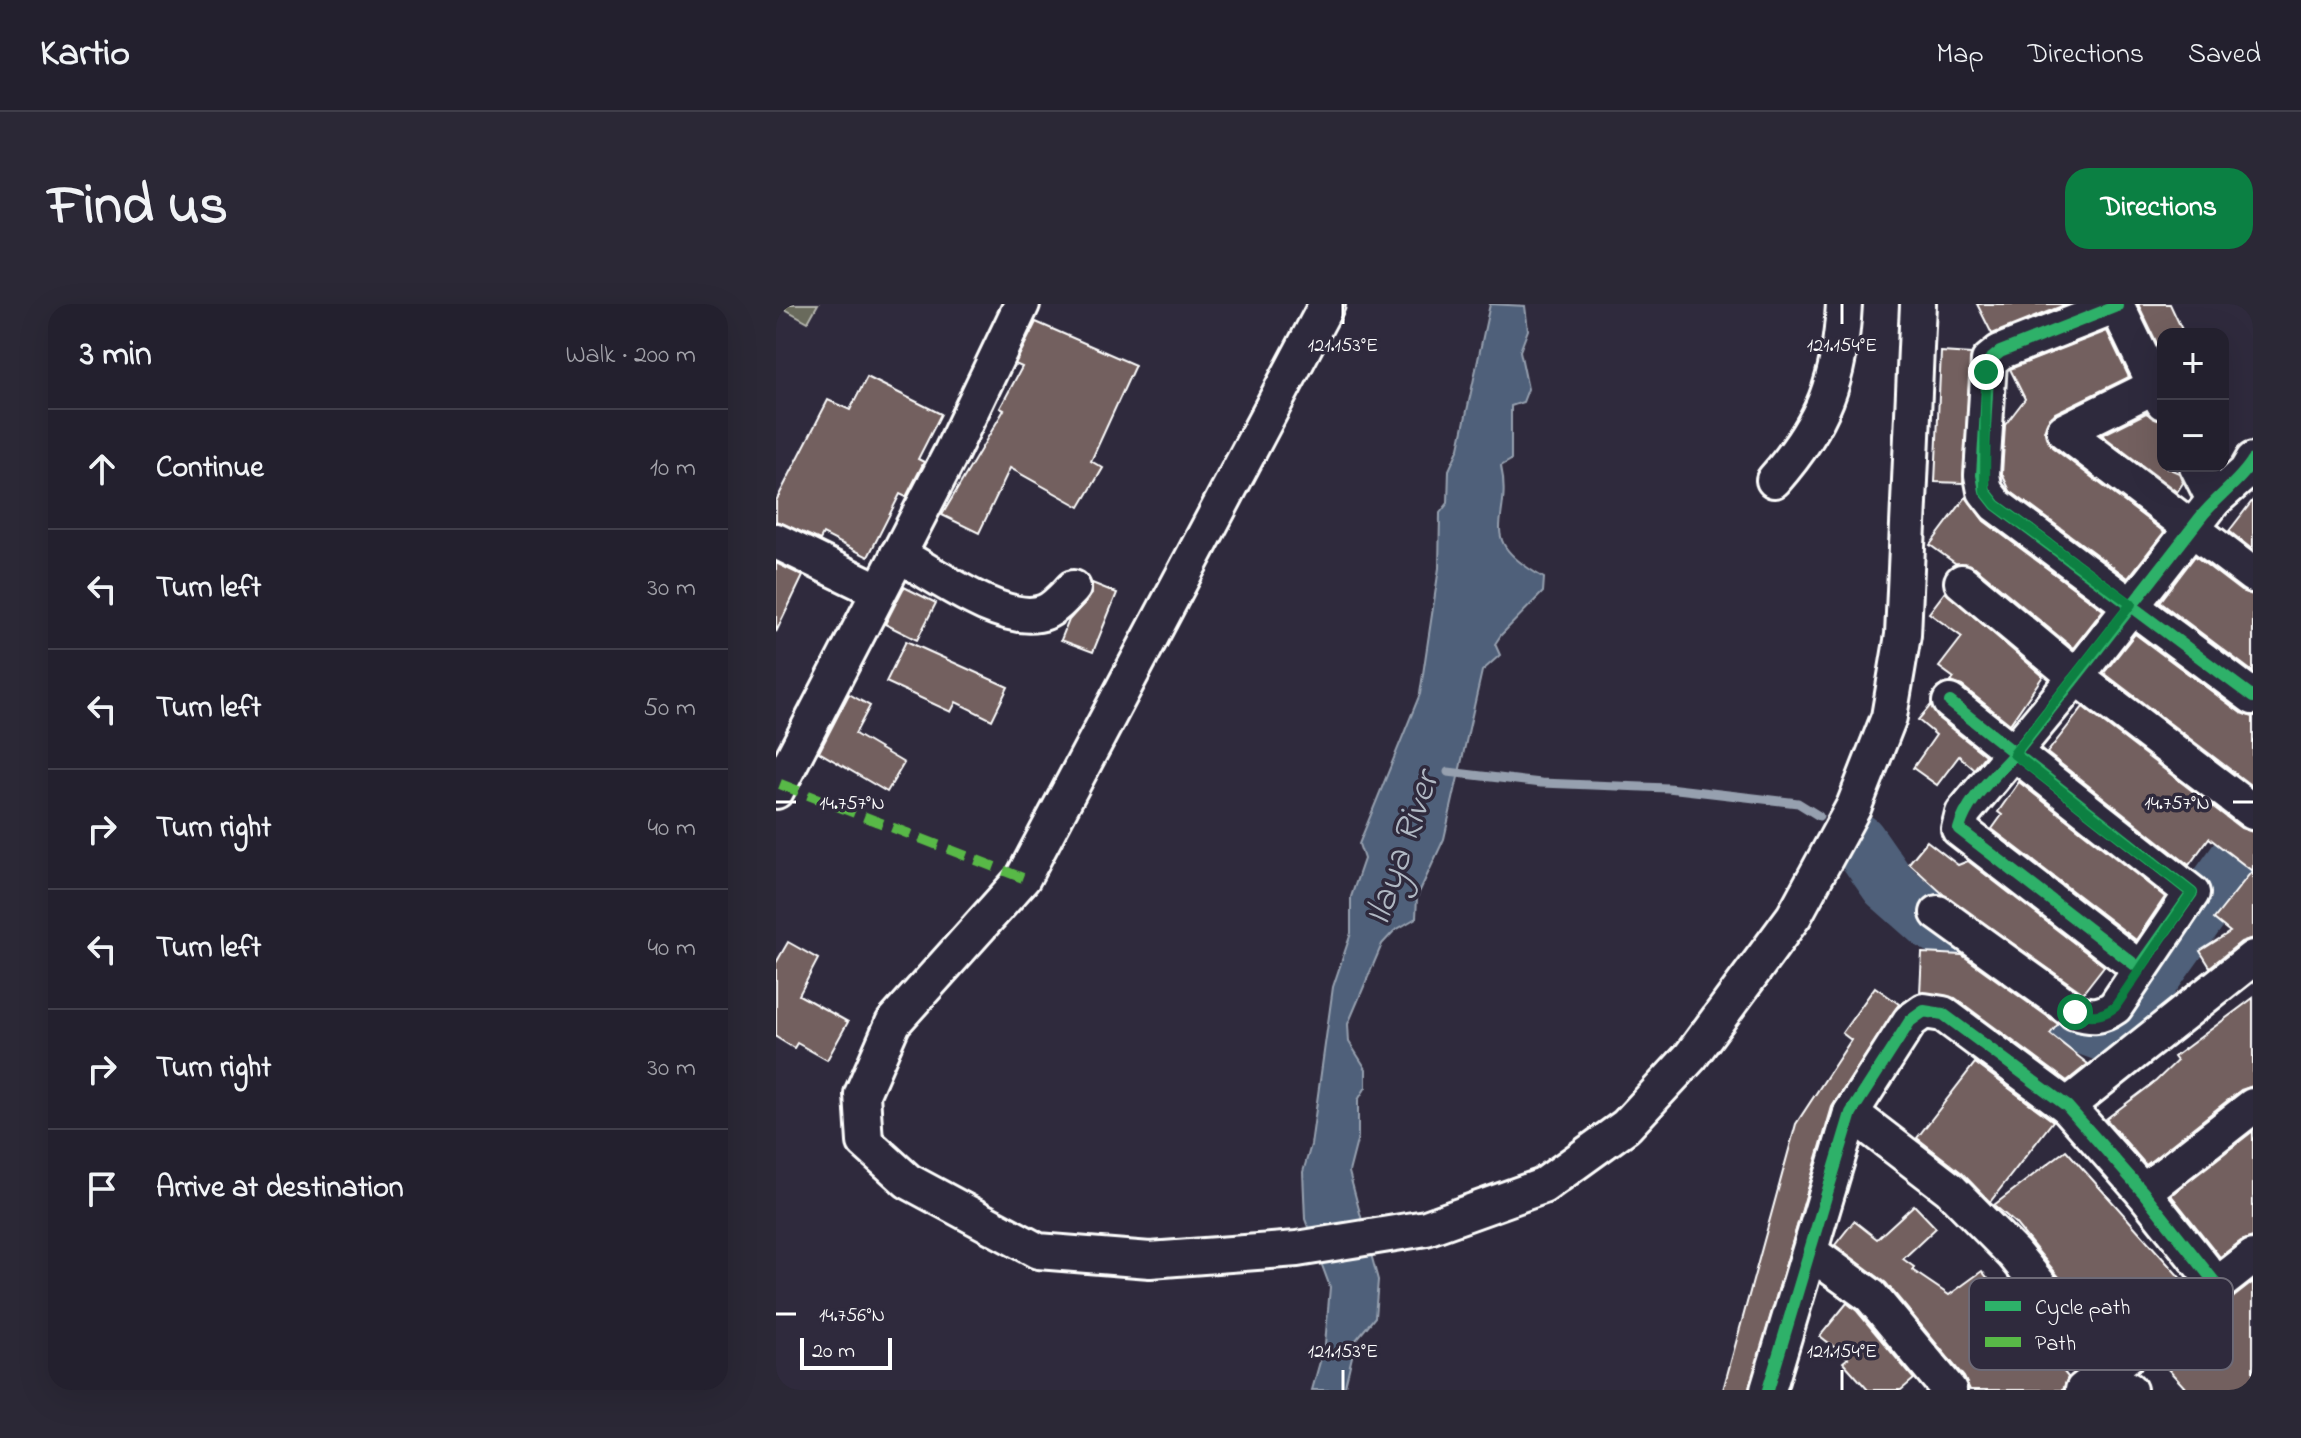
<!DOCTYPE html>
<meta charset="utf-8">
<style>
body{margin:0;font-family:"Indie Flower",sans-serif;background:#2b2836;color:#f1f3f6}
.controls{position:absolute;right:24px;top:24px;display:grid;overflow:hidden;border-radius:16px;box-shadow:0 8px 32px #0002}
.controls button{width:72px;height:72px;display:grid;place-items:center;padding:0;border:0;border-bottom:2px solid #403e4a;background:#23202e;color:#f1f3f6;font:40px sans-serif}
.scale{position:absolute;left:24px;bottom:20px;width:92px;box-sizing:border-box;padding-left:8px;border:4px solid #fff;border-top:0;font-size:22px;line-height:28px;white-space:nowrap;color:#fff;-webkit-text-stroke:6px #2f2a3d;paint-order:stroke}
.stop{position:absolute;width:24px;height:24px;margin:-18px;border:6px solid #0b8043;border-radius:50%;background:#fff}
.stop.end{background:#0b8043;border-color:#fff;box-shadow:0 2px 8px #0008}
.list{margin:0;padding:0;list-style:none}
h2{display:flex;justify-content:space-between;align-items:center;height:104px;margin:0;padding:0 32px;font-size:34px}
h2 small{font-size:26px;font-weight:400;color:#a3a3aa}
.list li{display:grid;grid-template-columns:52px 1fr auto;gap:24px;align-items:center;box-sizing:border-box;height:120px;padding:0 32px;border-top:2px solid #403e4a}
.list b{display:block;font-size:30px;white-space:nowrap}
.list em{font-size:26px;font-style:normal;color:#a3a3aa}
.icon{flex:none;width:44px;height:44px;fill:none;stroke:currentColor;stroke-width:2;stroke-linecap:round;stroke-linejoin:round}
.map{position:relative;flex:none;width:1477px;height:1086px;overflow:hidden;border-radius:24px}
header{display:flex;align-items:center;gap:48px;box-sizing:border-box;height:112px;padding:0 40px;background:#23202e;border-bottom:2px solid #403e4a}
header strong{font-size:38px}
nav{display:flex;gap:44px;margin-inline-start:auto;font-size:28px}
.intro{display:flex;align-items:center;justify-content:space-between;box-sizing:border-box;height:192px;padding:0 48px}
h1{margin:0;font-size:56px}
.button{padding:20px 36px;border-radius:24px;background:#0b8043;color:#fff;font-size:28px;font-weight:700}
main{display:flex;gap:48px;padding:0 48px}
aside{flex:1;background:#23202e;border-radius:24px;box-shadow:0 8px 32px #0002}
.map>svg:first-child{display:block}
</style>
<header>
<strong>Kartio</strong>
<nav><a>Map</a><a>Directions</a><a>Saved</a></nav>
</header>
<div class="intro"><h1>Find us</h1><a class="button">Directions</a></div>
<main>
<aside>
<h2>3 min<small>Walk · 200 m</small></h2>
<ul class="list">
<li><svg class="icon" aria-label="ahead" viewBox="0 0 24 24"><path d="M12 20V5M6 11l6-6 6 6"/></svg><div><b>Continue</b></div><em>10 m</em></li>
<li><svg class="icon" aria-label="left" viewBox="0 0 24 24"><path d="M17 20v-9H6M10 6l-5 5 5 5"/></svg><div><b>Turn left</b></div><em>30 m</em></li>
<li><svg class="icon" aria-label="left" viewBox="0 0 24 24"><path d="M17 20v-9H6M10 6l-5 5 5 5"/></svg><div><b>Turn left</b></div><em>50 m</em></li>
<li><svg class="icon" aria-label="right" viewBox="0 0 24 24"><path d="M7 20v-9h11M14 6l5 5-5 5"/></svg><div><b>Turn right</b></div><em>40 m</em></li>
<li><svg class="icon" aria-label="left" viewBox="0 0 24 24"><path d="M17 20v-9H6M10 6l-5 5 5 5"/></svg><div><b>Turn left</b></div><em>40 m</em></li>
<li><svg class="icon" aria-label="right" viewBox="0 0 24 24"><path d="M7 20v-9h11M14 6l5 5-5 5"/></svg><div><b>Turn right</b></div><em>30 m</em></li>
<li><svg class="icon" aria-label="arrive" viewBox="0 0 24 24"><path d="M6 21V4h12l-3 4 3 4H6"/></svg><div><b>Arrive at destination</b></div></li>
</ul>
</aside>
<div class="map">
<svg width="1477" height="1086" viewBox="0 0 1477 1086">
<rect width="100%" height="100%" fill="#2f2a3d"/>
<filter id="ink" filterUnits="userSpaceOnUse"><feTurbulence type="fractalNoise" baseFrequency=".0125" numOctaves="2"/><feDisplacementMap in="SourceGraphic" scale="16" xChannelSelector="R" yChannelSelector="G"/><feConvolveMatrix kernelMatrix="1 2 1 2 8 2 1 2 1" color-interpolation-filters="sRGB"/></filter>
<g filter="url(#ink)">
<polygon fill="#696b5c" stroke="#b4b5ae" stroke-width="2" points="0,0 42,0 32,18"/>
<path fill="#50617a" stroke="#96a0af" stroke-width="2" d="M714,0l35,2 3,24 -8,21 8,38 -5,13 -12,4v54l-10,6c13,58 -30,70 43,112l-1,14 -42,43 -6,9 5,11 -18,16 -38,168 -27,58 -1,21 -22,13 -12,13 -34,80 1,18 17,27v18l-8,13v37l-9,35 29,108 -3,37 -19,23 -12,50h-32l13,-46 5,-57 -25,-68 -2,-47 8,-27 22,-158 18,-54v-36l13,-38 -5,-15 61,-150 19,-126 1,-55 8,-10 1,-33 10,-22z"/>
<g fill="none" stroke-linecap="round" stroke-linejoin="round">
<polyline stroke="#96a0af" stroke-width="9" points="672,468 765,479 892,484 1022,499 1043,512"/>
<polyline stroke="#50617a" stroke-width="56" points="1082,537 1112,580 1156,619 1185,635 1306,722 1334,732 1477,533"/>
</g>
<g fill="#73605f" stroke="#fff" stroke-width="2">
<polygon points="1201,0 1291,0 1216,30"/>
<polygon points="1362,0 1394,0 1408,30 1387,30 1387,52"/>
<polygon points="260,18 359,61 315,157 327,164 304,203 234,164 203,229 166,211 228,106 224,104 246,63 239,60"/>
<polygon points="1331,27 1353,73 1279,109 1268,126 1276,143 1388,228 1352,274 1234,187 1226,170 1229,121 1249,95 1234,65"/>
<polygon points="1165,48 1195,50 1187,179 1159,178"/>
<polygon points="91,73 165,110 142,155 148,158 130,193 124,190 92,253 47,230 44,236 0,217 0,197 52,96 74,106"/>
<polygon points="1370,109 1387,118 1387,162 1403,169 1407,179 1401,188 1326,131"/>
<polygon points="1190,193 1208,217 1327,306 1297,344 1199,263 1179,259 1154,241"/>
<polygon points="1477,196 1477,246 1453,227"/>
<polygon points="1419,252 1465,287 1477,291 1477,368 1384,298"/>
<polygon points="0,259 27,272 0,328"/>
<polygon points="316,279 341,289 317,348 285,336 293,316 316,290"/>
<polygon points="128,283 160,299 141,336 109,320"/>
<polygon points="1169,288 1267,372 1234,420 1186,382 1175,378 1178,374 1163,363 1186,333 1153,309"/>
<polygon points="1359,330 1465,409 1477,413 1477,483 1328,369"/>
<polygon points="130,337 232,383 216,416 180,398 175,408 110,378"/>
<polygon points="73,390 94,402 79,430 128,459 111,488 43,448"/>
<polygon points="1155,401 1162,414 1209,451 1198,465 1183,452 1161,481 1137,464 1160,431 1142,416"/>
<polygon points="1307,403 1465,524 1477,528 1477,634 1465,638 1434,663 1424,647 1454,628 1438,615 1476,567 1433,534 1413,561 1271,449"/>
<polygon points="1243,478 1389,593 1360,636 1216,525 1226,511 1222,508"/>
<polygon points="1151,537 1182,561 1192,557 1328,662 1307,689 1168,591 1133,559"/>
<polygon points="12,638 42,655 23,691 72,718 51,756 21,739 18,744 0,733 0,659"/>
<polygon points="1146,649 1186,651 1282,720 1274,730 1312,760 1291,777 1179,694 1144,689"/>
<polygon points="1099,683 1123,700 1056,803 973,1086 947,1086 1020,820 1075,736 1066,729"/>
<polygon points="1477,694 1477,782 1465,786 1370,861 1330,815 1380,777 1401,757 1398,753"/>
<polygon points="1199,759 1277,817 1214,898 1186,869 1141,834"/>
<polygon points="1477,827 1477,933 1465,937 1444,953 1395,891"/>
<polygon points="1290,846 1407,977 1413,978 1336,1038 1239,919 1218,901"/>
<polygon points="1138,901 1160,924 1127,955 1138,963 1136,966 1173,991 1206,967 1292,1073 1287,1086 1194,1086 1188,1073 1110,979 1059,941 1078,917 1101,935"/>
<polygon points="1477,978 1477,1086 1411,1086 1381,1053"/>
<polygon points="1071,999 1081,1007 1138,1075 1125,1086 1092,1086 1067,1058 1072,1054 1044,1032"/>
</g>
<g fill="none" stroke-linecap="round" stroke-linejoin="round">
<g stroke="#fff" stroke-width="40">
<g id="minor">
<polyline points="551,0 247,574 117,719 86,790 89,838 132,877 262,947 374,956 521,945 650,924 767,882 850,822 915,752 1018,612 1078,502 1113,413 1127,331 1142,0"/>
<polyline points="1340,0 1387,98"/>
<polyline points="1341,2 1224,48 1213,57 1206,171 1209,187 1220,201 1477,393"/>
<polyline points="1379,82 1288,127 1477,271"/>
<polyline points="1421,162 1438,196"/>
<path d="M998,176c50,-57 66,-100 70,-176"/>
<polyline points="0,237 101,286"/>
<path d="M122,250c34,19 109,74 147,58 10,-4 20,-16 28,-24"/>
<polyline points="1186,278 1300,373 1477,508"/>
<polyline points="0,487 175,149 246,0"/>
<path d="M1162,609l137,99c17,5 26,5 40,-5l77,-114 -242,-191"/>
<polyline points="1363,664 1183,525 1187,509 1300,373 1438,196 1470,168 1477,156"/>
<polyline points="1291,802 1477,654"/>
<polyline points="1075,809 1174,885 1238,950 1347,1083 1353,1086"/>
<polyline points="1367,888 1477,802"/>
<polyline points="1034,948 1095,992 1173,1086"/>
<polyline points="992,1086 1075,809 1134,717 1148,707 1167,710 1291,802 1367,888 1441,981"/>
<polyline points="1307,1086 1477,953"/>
</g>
</g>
<use href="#minor" stroke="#2f2a3d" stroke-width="34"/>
<polyline stroke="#58b947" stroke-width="10" stroke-dasharray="20 10" stroke-linecap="butt" points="4,480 247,574"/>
<g stroke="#2f2a3d" stroke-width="17">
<g id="cycleway">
<polyline points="1341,2 1224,48 1213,57 1206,171 1209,187 1220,201 1477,393"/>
<path d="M1174,398l242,191 -53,75 -180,-139c8,-32 41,-57 61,-82 61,-76 121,-153 180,-229 16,-21 40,-36 53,-58"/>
<polyline points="992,1086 1075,809 1134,717 1148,707 1167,710 1291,802 1367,888 1441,981"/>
</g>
</g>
<use href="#cycleway" stroke="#2db169" stroke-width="12"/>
</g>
</g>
<g fill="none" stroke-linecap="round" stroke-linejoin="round" filter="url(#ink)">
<path stroke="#0b8043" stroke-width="10" d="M1210,68l-1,119 11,14 135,99 -117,150 178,139 -77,114c-14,10 -23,10 -40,5"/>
</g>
<path fill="none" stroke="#fff" stroke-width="3" d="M567,0v20M1066,0v20M0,498h20M1457,498h20M0,1010h20M567,1066v20M1066,1066v20"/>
<g text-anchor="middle" stroke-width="7" stroke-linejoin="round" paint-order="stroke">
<g font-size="38" font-style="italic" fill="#b0b8c3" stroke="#2f2a3d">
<text transform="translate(624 544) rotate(-71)" y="13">Ilaya River</text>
</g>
</g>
<rect x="1193" y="974" width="264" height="92" rx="12" fill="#2f2a3d" stroke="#6d6a77" stroke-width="2"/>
<rect x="1209" y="997" width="36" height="10" fill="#2db169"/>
<rect x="1209" y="1033" width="36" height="10" fill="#58b947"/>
<g font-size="22" fill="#fff">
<text x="1259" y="1010">Cycle path</text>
<text x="1259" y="1046">Path</text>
</g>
<g font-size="20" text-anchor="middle" fill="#fff" stroke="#2f2a3d" stroke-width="7" stroke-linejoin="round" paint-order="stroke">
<text x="567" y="47">121.153°E</text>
<text x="1066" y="47">121.154°E</text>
<text x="76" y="505">14.757°N</text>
<text x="1401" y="505">14.757°N</text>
<text x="76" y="1017">14.756°N</text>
<text x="567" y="1053">121.153°E</text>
<text x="1066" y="1053">121.154°E</text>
</g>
</svg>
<div class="controls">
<button>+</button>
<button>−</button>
</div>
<div class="scale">20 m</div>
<div class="stop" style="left:1299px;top:708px"></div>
<div class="stop end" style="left:1210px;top:68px"></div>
</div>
</main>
